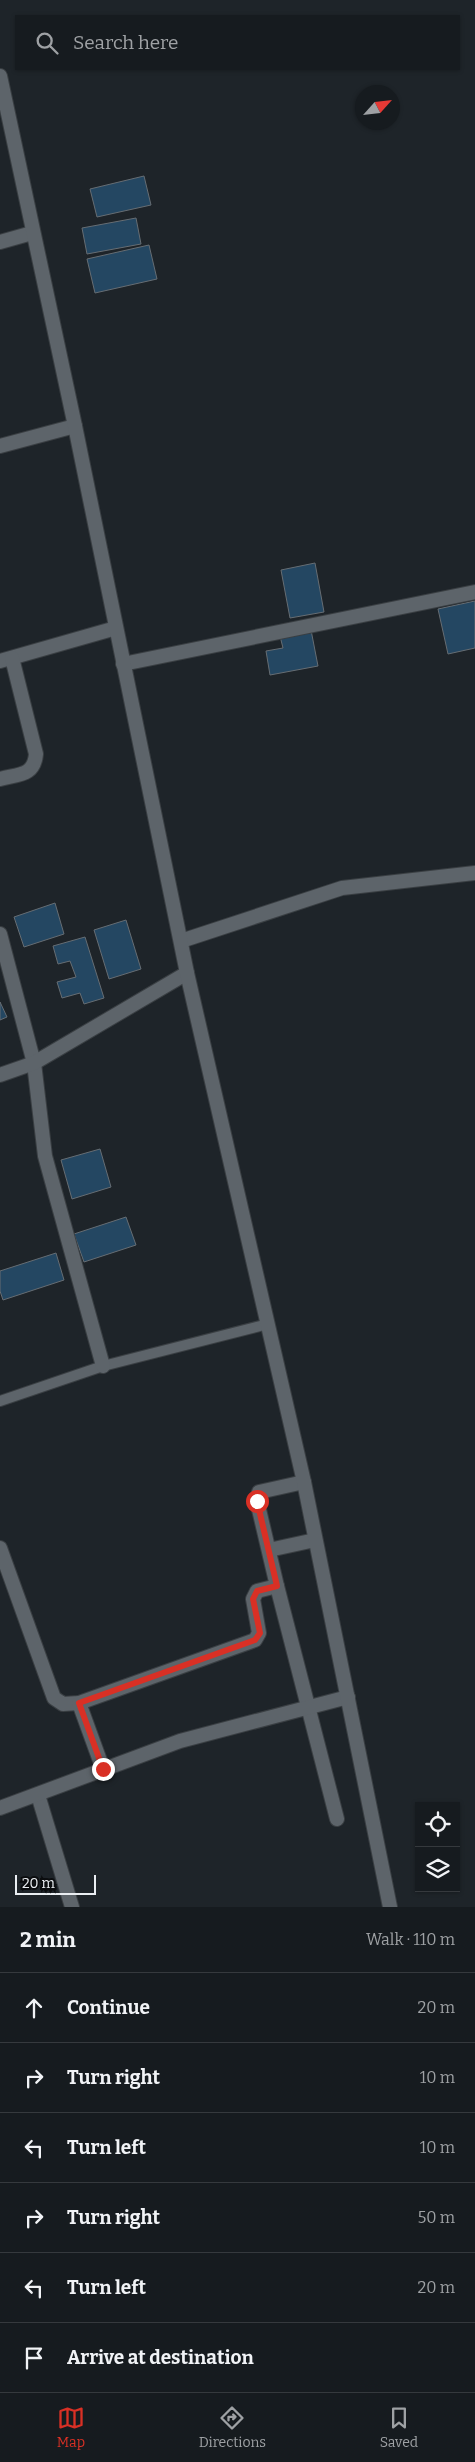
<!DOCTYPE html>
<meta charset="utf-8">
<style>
body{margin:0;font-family:Bitter,serif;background:#23282c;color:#f1f3f6}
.controls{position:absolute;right:15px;bottom:15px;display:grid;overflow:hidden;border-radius:0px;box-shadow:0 1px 4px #0004}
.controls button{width:45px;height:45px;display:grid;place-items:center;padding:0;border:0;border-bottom:1px solid #35393d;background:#161b1f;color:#f1f3f6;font:25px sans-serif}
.compass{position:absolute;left:355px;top:85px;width:45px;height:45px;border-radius:50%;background:#161b1f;box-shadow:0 1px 4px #0004;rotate:63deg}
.scale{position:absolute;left:15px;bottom:12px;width:81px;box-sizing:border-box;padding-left:5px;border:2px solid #eaeef2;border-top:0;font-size:14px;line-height:18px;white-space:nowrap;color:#eaeef2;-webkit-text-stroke:4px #0b0d0f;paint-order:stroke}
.stop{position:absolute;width:15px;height:15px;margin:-11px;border:4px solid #d93025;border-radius:50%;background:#fff}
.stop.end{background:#d93025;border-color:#fff;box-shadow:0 1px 5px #0008}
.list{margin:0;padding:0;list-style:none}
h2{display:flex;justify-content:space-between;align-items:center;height:65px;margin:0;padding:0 20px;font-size:21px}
h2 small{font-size:16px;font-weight:400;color:#9ea1a4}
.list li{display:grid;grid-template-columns:32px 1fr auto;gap:15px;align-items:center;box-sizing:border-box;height:70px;padding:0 20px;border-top:1px solid #35393d}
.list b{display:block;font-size:19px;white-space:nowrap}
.list em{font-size:16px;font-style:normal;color:#9ea1a4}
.icon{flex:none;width:28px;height:28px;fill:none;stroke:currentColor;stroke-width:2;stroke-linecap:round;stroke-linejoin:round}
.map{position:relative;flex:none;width:475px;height:1907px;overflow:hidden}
.search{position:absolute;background:#161b1f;box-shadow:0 1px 4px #0004;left:15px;right:15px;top:15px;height:55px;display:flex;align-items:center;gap:12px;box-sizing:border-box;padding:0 18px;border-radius:0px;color:#9ea1a4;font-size:19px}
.sheet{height:485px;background:#161b1f}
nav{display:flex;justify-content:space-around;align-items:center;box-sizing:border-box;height:70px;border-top:1px solid #35393d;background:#161b1f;font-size:14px;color:#9ea1a4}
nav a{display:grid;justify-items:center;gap:2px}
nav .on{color:#d93025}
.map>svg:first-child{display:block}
</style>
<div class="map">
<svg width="475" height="1907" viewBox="0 0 475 1907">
<rect width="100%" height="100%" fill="#1e2429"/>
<g fill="#244762" stroke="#666d73">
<polygon points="144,176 151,205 97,217 90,189"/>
<polygon points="136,218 141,244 87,254 82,228"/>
<polygon points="149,245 157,279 95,293 87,259"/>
<polygon points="315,563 324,612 290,618 281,570"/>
<polygon points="475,601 475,648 448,654 438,609"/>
<polygon points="311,630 318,666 270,675 266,651 283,648 280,636"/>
<polygon points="55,903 64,934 24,947 14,917"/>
<polygon points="126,920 141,969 109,979 94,930"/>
<polygon points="85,937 104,998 84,1004 80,993 62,998 57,982 76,977 70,961 58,964 53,946"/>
<polygon points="0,1002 7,1017 0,1020"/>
<polygon points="100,1149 111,1187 72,1199 61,1160"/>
<polygon points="126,1217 136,1245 84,1262 74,1234"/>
<polygon points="56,1253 64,1280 3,1300 0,1291 0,1271"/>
</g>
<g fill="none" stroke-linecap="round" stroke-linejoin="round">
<g stroke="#3a3f43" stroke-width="12">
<polyline id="service" points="0,1401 103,1366 268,1324"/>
</g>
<g stroke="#3a3f43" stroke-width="16">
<g id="minor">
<polyline points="0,242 32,233"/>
<polyline points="0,446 75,426"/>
<polyline points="0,661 116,628"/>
<polyline points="123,664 475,592"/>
<path d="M0,779c19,-5 34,-3 36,-25l-24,-96"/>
<polyline points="0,934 34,1063 45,1156 103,1366"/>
<polyline points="181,941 342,888 475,873"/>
<polyline points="0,1075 34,1063 187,973"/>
<polyline points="0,1548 54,1698 63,1704 79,1703 255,1640 259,1633 253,1599 257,1591 277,1586 257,1501 259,1492 304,1482"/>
<polyline points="269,1550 315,1540"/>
<polyline points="277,1586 337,1819"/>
<polyline points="79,1703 103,1769"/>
<polyline points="38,1795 72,1907"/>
<polyline points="0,1808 180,1741 348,1697"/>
</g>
</g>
<g stroke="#3a3f43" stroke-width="16">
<polyline id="tertiary" points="0,76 75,426 187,973 304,1482 390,1907"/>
</g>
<use href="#service" stroke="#5d646a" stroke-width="10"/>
<use href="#minor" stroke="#5d646a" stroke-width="14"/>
<use href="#tertiary" stroke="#5d646a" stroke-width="14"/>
</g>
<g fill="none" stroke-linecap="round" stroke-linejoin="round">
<polyline stroke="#d93025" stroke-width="6" points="103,1769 79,1703 255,1640 260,1633 253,1599 257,1591 277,1586 257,1501"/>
</g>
</svg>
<div class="controls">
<button><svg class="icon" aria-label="locate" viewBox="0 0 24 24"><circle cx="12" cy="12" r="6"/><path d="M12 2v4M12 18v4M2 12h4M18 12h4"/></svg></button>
<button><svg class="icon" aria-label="layers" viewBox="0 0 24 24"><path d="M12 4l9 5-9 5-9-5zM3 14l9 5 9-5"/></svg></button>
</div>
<svg class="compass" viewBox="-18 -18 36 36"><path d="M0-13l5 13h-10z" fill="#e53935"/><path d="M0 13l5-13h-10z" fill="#9ea1a4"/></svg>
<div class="scale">20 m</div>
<div class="stop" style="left:257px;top:1501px"></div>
<div class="stop end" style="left:103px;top:1769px"></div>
<div class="search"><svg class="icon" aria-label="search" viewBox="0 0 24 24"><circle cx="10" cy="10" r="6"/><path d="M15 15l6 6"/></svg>Search here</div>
</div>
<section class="sheet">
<h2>2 min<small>Walk · 110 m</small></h2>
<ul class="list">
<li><svg class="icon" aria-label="ahead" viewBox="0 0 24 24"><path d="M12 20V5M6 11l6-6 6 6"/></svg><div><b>Continue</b></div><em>20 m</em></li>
<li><svg class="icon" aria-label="right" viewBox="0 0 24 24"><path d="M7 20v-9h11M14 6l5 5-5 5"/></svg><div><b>Turn right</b></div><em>10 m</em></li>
<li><svg class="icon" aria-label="left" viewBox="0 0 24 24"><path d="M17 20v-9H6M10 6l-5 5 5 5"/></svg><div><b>Turn left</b></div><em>10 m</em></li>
<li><svg class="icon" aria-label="right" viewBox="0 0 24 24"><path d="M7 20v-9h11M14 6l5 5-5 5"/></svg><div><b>Turn right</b></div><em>50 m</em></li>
<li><svg class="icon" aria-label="left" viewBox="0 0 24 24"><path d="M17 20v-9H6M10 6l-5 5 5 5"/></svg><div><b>Turn left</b></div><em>20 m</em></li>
<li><svg class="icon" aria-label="arrive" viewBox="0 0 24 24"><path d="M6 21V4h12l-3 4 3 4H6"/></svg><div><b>Arrive at destination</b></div></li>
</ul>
</section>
<nav>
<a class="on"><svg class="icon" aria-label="map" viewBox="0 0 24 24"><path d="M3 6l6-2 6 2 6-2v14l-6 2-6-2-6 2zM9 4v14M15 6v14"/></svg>Map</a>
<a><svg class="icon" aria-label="directions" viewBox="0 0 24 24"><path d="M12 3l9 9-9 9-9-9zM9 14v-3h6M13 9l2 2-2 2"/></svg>Directions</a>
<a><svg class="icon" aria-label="saved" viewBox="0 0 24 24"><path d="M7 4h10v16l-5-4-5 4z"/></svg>Saved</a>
</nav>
